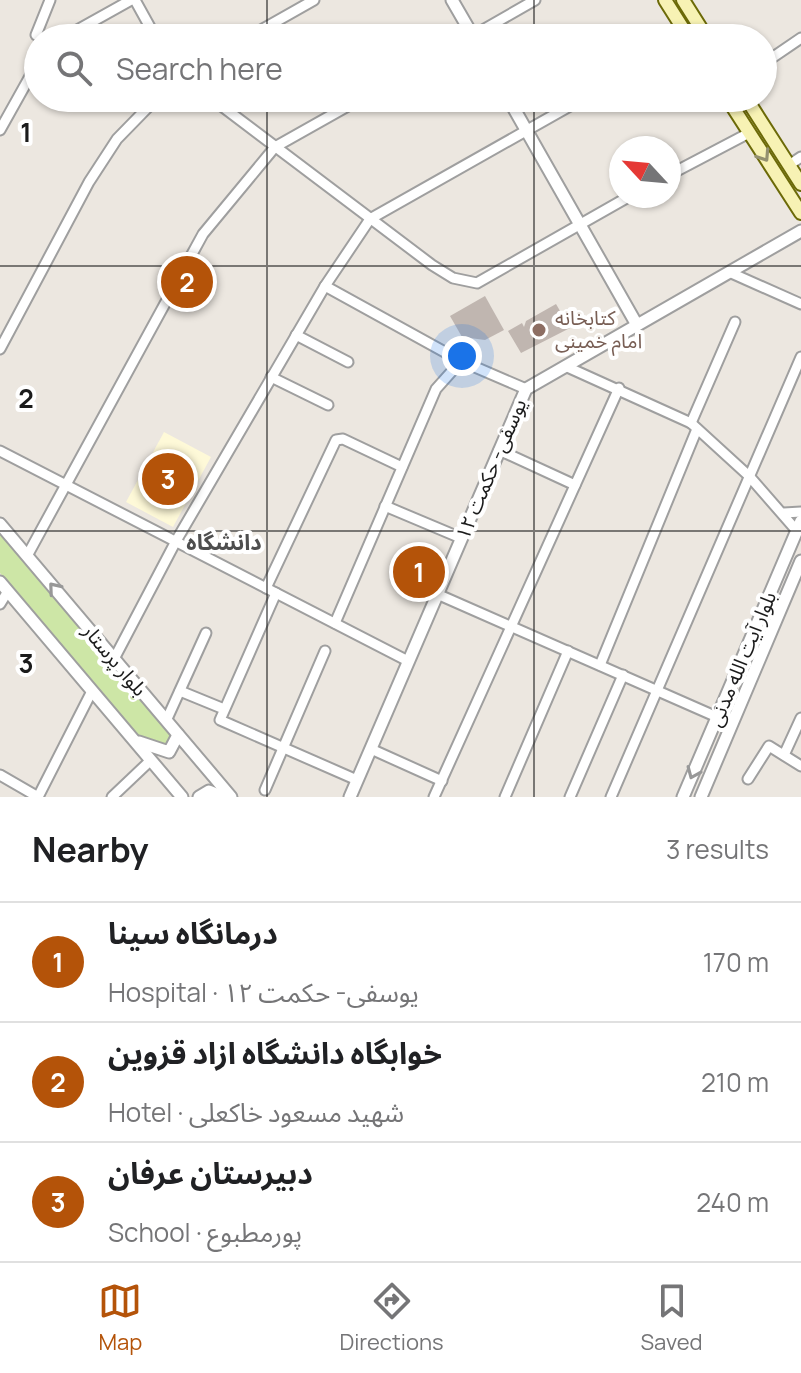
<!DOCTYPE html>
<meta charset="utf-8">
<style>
body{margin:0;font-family:Manrope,"Noto Sans Arabic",sans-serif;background:#f2f2f2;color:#202124}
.compass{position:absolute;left:609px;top:136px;width:72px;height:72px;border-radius:50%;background:#fff;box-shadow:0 2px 6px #0004;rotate:296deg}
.you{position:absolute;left:462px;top:356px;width:28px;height:28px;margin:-20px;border:6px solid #fff;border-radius:50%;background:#1a73e8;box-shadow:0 0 0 12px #1a73e833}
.badge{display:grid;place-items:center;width:52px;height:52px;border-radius:50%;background:#b45309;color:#fff;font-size:26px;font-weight:700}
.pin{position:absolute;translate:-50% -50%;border:4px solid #fff;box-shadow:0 2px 8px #0006}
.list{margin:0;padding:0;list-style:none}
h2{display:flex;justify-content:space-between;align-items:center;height:104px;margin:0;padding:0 32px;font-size:34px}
h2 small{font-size:26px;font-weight:400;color:#757577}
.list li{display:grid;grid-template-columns:52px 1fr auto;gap:24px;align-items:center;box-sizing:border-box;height:120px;padding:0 32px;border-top:2px solid #e0e0e0}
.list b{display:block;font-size:30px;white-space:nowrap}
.list p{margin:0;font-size:26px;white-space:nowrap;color:#757577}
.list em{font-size:26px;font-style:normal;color:#757577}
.icon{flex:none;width:44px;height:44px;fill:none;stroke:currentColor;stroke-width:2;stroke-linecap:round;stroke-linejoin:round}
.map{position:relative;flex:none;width:801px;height:797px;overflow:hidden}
.search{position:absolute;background:#fff;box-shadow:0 2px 6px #0004;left:24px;right:24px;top:24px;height:88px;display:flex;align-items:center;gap:20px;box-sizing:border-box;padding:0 28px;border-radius:44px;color:#757577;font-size:30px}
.sheet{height:464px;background:#fff}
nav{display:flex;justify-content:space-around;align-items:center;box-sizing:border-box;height:112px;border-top:2px solid #e0e0e0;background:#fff;font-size:22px;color:#757577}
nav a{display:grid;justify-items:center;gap:4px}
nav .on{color:#b45309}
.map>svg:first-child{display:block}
</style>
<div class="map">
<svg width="801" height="797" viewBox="0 0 801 797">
<rect width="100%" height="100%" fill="#ece7e0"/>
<polygon fill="#fef9d8" points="164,432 211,457 173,527 126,502"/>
<polygon fill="#cde6a6" points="0,533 170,733 171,746 142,739 0,573"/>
<g fill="#c0b6b0">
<polygon points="485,296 504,330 485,340 462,337 450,316"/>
<polygon points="556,304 570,328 521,353 508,331 522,323 524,327 526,321"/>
</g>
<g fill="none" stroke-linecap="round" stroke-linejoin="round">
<g stroke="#9f9f9f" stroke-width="13">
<g id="minor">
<polyline points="135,0 156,38"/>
<polyline points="36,35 50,0"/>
<polyline points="63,38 131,0"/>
<polyline points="247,38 314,0"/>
<polyline points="469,38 535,0"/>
<polyline points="763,64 801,38"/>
<polyline points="211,98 432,265 453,278 477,283 630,196"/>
<polyline points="0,130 38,62"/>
<polyline points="789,165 801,157"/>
<polyline points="669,175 749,133"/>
<polyline points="729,272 801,304"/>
<polyline points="325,286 461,361 526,389"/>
<polyline points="296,335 348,362"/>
<polyline points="0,349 89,182 117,139 157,98"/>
<polyline points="565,366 691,423 749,476 797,531"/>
<polyline points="271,377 328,405"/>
<polyline points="691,423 735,322"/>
<polyline points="499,450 575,485"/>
<polyline points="0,451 408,661"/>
<polyline points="385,506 461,538"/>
<polyline points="784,513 801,512"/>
<polyline points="27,556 203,234 275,147 362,98"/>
<polyline points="266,588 336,440 343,439 402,467"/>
<polyline points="276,593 220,720 357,780"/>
<polyline points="437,594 717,717"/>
<polyline points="0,604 8,591"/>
<polyline points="335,623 436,389 461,361"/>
<polyline points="114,659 176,541 325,286 370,219 584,98"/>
<polyline points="600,665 697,429"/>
<polyline points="180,691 224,709"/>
<polyline points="166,721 206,633"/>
<polyline points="371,749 442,781"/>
<polyline points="784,755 801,718"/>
<polyline points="0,775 38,797"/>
<polyline points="748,779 769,746 801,766"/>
<polyline points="265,790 325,651"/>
<polyline points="38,797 92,691"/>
<polyline points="112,797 151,760"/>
<polyline points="434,797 619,388"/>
<polyline points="505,797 568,651"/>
<polyline points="570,797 623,675"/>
<polyline points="611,797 801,357"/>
</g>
</g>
<g stroke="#9f9f9f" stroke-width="15">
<g id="tertiary">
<polyline points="452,0 474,38"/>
<polyline points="508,98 637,325"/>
<polyline points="0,524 231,797"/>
<polyline points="0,582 182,797"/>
<polyline points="139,742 169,752 178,735"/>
<polyline points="199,797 209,791 224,797"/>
<polyline points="350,797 526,389 801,231"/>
<polyline points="683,797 801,521"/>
<polyline points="701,797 801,561"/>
</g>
</g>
<g stroke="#6c6a08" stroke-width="16">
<g id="secondary">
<polyline points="665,0 689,38"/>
<polyline points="683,0 707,38"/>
<polyline points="727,98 801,213"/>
<polyline points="746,98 801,184"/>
</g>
</g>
<use href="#minor" stroke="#fff" stroke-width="9"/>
<use href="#tertiary" stroke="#fff" stroke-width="11"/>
<use href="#secondary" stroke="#f7f2b4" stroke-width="12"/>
</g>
<defs><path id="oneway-chevron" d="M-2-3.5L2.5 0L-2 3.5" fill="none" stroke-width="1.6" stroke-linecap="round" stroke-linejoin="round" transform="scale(2)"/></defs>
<use stroke="#94916f" href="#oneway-chevron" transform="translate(764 156) rotate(57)"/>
<g stroke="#989898">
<use href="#oneway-chevron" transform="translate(54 588) rotate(-130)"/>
<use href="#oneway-chevron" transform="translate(693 773) rotate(113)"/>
</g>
<path fill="none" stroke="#1b1b1b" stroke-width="2" stroke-opacity="0.55" d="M267,0v38M534,0v38M267,98v699M534,98v699M0,266h801M0,531h801"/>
<circle fill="#8d6e63" stroke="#fff" stroke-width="3" cx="539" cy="330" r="8"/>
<g text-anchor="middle" stroke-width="8" stroke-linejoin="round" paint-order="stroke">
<g font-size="20" fill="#785e54" stroke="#fff" text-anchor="start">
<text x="555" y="325">کتابخانه<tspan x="555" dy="23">امام خمینی</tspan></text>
</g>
<g font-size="20" fill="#1b1b1b" stroke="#fff">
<text transform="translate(491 469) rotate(-67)" y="7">یوسفی- حکمت ۱۲</text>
<text transform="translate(742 659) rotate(-67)" y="7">بلوار آیت الله مدنی</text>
<text transform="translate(115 660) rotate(50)" y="7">بلوار پرستار</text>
</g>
<g font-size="22" font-weight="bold" fill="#4e4e4e" stroke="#fff">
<text x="224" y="550">دانشگاه</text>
</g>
</g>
<g font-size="26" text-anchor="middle" font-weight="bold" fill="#1b1b1b" stroke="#fff" stroke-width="8" stroke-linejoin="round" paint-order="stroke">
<text x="26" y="142">1</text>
<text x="26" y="408">2</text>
<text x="26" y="673">3</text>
</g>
</svg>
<svg class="compass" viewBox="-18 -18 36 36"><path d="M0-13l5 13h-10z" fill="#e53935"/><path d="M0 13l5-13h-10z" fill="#757577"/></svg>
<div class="you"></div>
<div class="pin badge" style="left:419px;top:572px">1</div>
<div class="pin badge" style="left:187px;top:282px">2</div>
<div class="pin badge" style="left:168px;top:479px">3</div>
<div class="search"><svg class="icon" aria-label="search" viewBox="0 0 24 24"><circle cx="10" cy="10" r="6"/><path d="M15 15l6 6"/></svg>Search here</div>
</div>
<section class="sheet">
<h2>Nearby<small>3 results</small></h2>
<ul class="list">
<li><span class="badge">1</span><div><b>درمانگاه سینا</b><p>Hospital · یوسفی- حکمت ۱۲</p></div><em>170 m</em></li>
<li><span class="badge">2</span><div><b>خوابگاه دانشگاه ازاد قزوین</b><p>Hotel · شهید مسعود خاکعلی</p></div><em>210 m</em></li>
<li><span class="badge">3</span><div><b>دبیرستان عرفان</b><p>School · پورمطبوع</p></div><em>240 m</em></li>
</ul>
</section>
<nav>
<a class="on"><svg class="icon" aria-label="map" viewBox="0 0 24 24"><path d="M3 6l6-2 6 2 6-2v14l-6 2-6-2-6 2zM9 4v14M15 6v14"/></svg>Map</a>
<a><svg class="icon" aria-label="directions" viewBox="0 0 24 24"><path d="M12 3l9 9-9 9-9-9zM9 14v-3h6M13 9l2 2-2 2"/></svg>Directions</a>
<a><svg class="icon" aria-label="saved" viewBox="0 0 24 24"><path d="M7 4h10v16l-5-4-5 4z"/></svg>Saved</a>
</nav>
